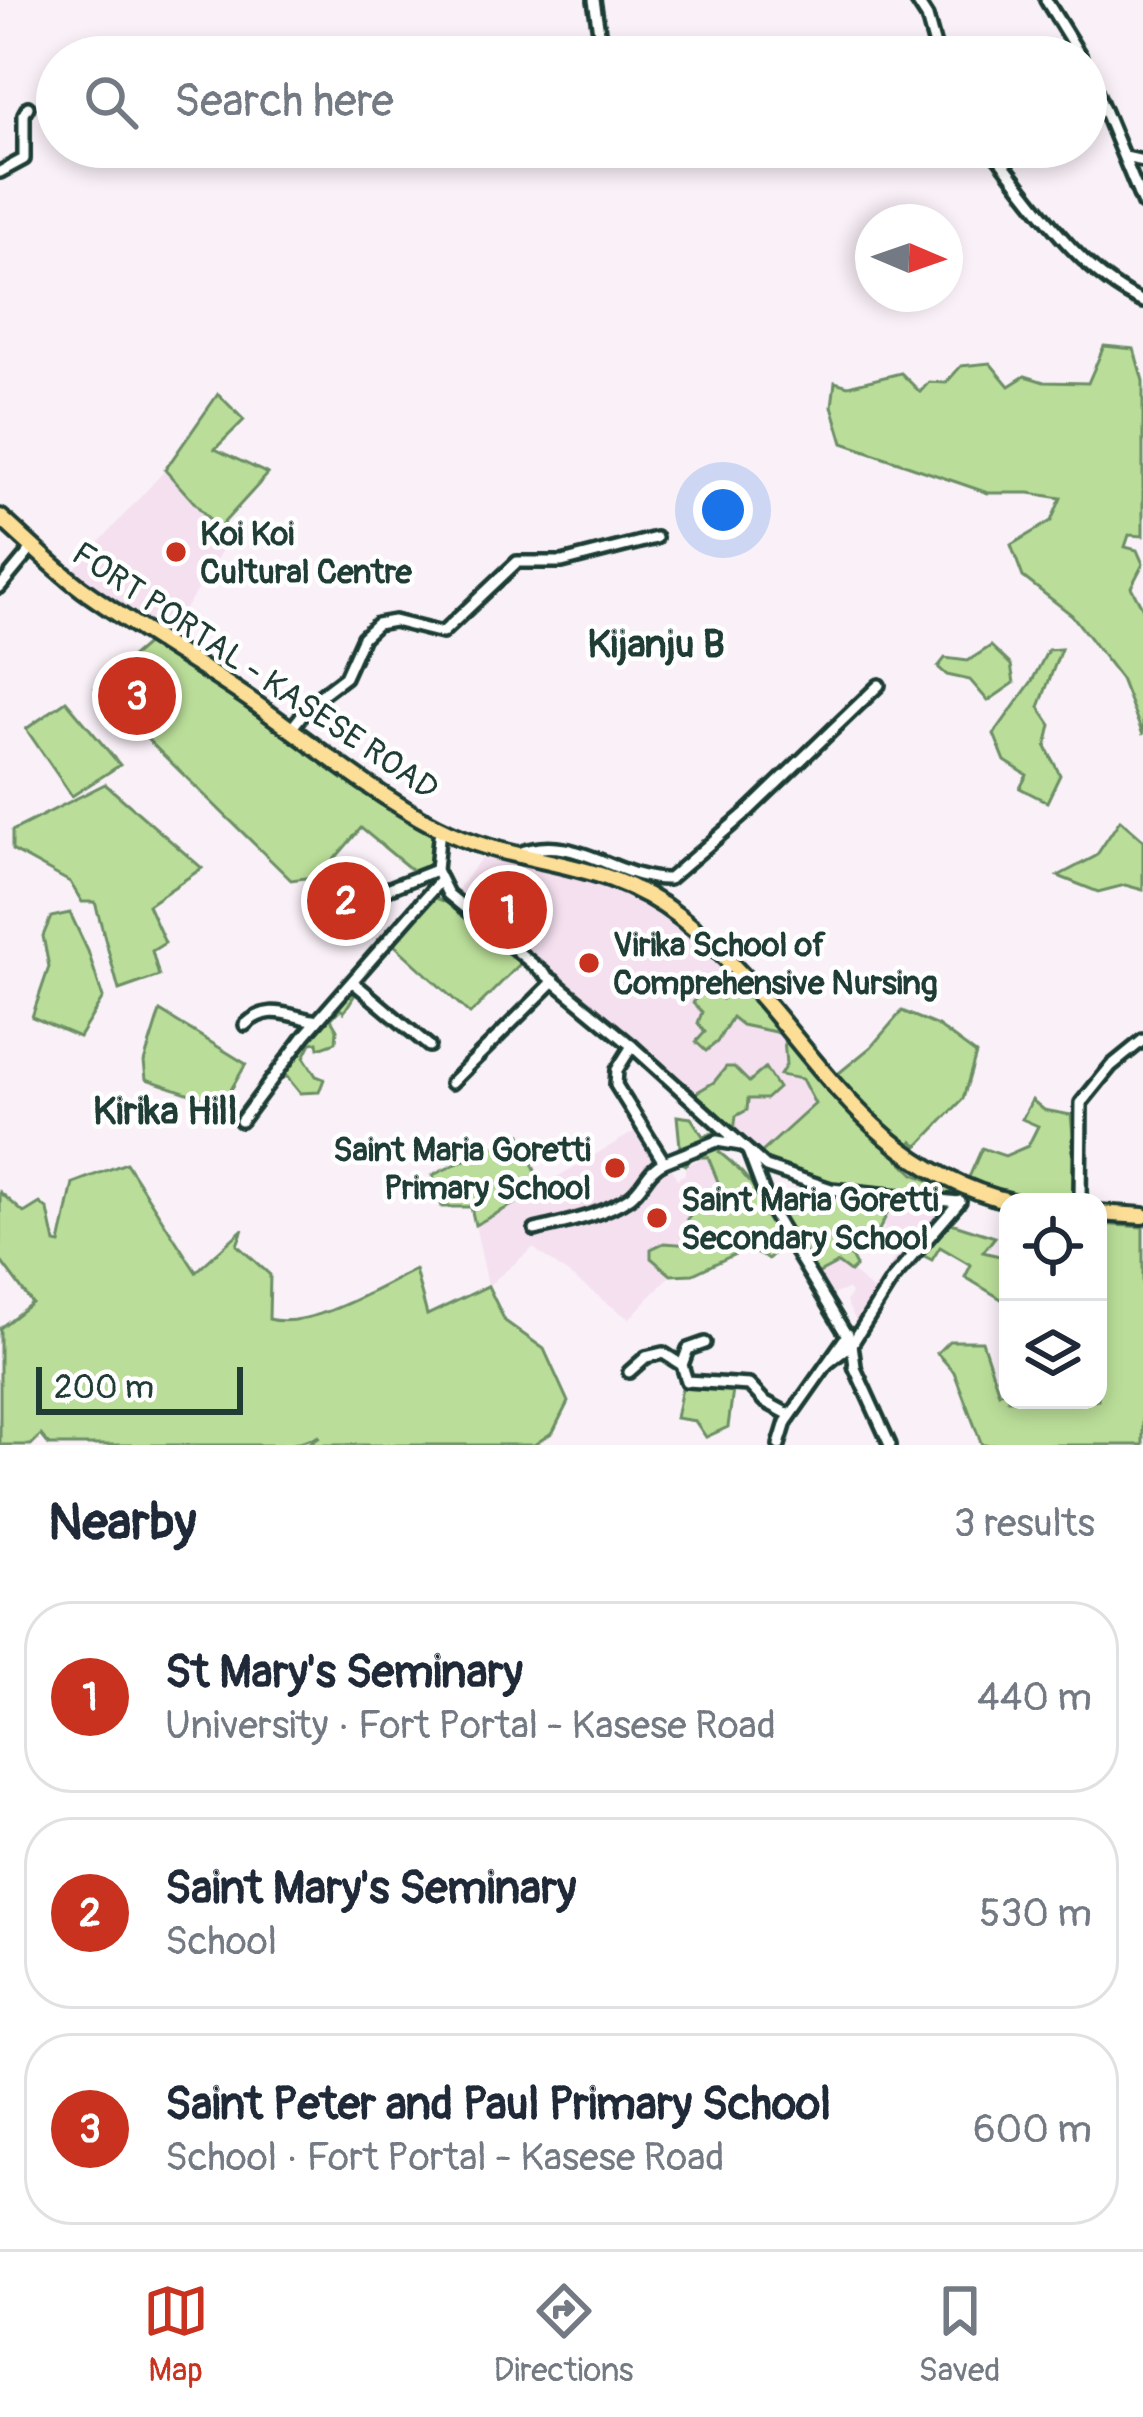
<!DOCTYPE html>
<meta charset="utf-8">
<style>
body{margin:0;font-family:Pangolin,sans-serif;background:#f2f2f3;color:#1f2937}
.controls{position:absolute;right:36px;bottom:36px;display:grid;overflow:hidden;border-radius:24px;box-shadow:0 6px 18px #0003}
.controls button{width:108px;height:108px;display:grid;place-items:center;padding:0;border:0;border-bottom:3px solid #e0e1e3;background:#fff;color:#1f2937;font:60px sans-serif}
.compass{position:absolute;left:855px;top:204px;width:108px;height:108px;border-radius:50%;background:#fff;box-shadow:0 6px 18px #0003;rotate:92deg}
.scale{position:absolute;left:36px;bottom:30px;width:207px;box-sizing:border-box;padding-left:12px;border:6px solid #1f3d34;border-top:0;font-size:33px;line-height:42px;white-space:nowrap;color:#1f3d34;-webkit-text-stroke:9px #fff;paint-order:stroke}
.you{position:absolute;left:723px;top:510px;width:42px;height:42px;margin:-30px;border:9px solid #fff;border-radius:50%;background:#1a73e8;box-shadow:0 0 0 18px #1a73e833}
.badge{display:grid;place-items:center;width:78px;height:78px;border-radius:50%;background:#c8321e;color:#fff;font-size:39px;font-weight:700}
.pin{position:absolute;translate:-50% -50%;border:6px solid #fff;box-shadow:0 3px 12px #0006}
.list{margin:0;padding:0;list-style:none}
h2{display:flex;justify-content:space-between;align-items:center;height:156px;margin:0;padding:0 48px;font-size:51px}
h2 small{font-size:39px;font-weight:400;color:#747a83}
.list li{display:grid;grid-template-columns:78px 1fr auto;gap:36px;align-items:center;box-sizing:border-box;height:192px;margin:0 24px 24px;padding:0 24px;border:3px solid #e0e1e3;border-radius:48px}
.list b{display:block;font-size:45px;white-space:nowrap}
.list p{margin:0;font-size:39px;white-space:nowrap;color:#747a83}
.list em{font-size:39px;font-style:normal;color:#747a83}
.icon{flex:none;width:66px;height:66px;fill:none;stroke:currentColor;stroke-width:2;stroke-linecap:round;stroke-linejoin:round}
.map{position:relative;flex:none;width:1143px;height:1445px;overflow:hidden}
.search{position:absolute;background:#fff;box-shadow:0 6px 18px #0003;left:36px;right:36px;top:36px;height:132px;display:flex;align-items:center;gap:30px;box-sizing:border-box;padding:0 42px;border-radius:66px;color:#747a83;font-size:45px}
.sheet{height:804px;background:#fff}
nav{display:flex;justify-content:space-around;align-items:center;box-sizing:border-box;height:168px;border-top:3px solid #e0e1e3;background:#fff;font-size:33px;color:#747a83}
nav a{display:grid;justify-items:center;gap:6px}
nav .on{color:#c8321e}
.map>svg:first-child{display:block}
</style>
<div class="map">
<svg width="1143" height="1445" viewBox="0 0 1143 1445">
<rect width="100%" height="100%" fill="#faf1f8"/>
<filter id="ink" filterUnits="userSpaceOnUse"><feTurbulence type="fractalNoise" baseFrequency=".00833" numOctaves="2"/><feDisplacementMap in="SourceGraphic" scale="24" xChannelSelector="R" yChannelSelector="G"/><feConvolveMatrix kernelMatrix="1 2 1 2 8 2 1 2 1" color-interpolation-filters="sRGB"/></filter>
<g filter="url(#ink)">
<g fill="#f5e0f0">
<polygon points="165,470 228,541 166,639 70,574"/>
<polygon points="481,858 590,877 635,894 689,934 832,1091 759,1155 575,991 455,893"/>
<polygon points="649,1123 677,1179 685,1174 685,1165 708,1156 723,1194 692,1231 691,1245 677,1246 651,1258 671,1275 629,1319 533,1248 488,1286 475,1225"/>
<polygon points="900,1200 945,1205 946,1210 890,1275 886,1272 898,1253 893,1244 905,1249 915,1231 908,1227 898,1240 883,1233 885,1228 881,1226 888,1212"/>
<polygon points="839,1263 847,1266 872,1290 884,1276 887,1279 856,1321 846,1302 851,1293 847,1289 828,1297 817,1275"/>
</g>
<g fill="#bade99" stroke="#6c8e66" stroke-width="3">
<polygon points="1104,346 1134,349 1143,381 1143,536 1129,535 1125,547 1137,550 1143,564 1131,587 1143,609 1143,735 1121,679 1072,615 1023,577 1011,545 1051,521 1061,498 1029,493 988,493 843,443 832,406 835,382 848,386 901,373 920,392 929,382 946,383 961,366 990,363 1009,386 1025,376 1044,382 1088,383"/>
<polygon points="218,394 244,420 215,449 268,474 218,529 165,470"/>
<polygon points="150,641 433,830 432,866 413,871 361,828 320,876 291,880 95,688"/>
<polygon points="991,646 1011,665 1014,683 988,701 970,680 947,675 938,667 945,658 968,661"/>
<polygon points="1061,649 1039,707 1051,725 1046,747 1060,775 1047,802 1020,788 1027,775 1005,761 994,734 1032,681 1048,650"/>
<polygon points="66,701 120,765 72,796 26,729"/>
<polygon points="105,784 202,868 148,905 165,943 152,951 159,976 119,990 95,902 82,902 70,882 12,850 12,831"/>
<polygon points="1120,820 1143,840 1143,890 1125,885 1098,892 1058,876 1096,856"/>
<polygon points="436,898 458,907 523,961 470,1014 391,942 428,901"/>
<polygon points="70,913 88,951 103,998 79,1037 32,1017 49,967 43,936 51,917"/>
<polygon points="736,982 780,1033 742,1025 732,1017 717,1042 706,1051 696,1042 705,1032 698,1023 702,1012 693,1003 696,998 688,995 705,985 722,999"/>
<polygon points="352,986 354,996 344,1012 340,1009 331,1019 337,1029 336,1042 319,1048 318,1042 311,1043 304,1057 316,1076 324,1079 319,1092 300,1093 287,1077 277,1077 307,1035"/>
<polygon points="160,1011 246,1064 222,1105 146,1079 144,1062"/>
<polygon points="902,1011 938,1026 976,1054 963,1099 918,1146 912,1141 907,1147 862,1110 834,1077 871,1047"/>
<polygon points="784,1038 851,1114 914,1174 959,1193 956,1197 810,1181 761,1158 759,1155 815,1104 802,1079 780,1075 786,1065"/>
<polygon points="726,1067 734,1067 749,1082 765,1068 778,1088 766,1099 748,1099 747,1110 736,1116 734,1131 694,1094 714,1082"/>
<polygon points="1032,1100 1044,1110 1071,1115 1075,1154 1072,1202 1011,1200 966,1184 982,1148 1005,1156 1028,1146 1038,1126 1022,1119"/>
<path d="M677,1116l14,2 12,18 10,-3 7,10 -1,9c33,26 54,56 60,97l-11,10 -22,-10 -53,25 -22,1 -20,-17v-9l13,-6 27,2 1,-14 -5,-12 8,-9 28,-16 -15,-37h-14l-9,8 -13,-7 8,-12z"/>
<polygon points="521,1134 542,1189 475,1225 471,1207 442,1207 433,1175"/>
<path d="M126,1163l70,109 47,-43 -6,16 33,30 -1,44c40,11 109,-31 146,-49l12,45 61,-29 17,35 39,28 24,53 -15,30 -19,13h-227l13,-9 -31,9h-240l-8,-10 -10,10h-31v-117l32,-25 -32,-43v-68l24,21 16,-10 8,7 7,33 5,1 13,-61z"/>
<polygon points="799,1184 900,1200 888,1212 878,1232 873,1230 866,1238 858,1233 846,1238 851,1248 843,1251 848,1250 856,1266 850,1272 838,1263 817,1274 776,1211 787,1208 796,1212 810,1202 808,1198 804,1200"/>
<polygon points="948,1222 995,1237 983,1252 1008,1258 1008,1303 965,1277 971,1265 940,1247 932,1260 924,1256 929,1248 925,1245"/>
<polygon points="1098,1224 1143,1227 1143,1445 982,1445 954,1372 937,1353 949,1341 982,1341 999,1393 1008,1387 1008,1400 1098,1400"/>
<polygon points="683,1383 733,1390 728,1427 706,1437 695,1421 676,1418"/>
</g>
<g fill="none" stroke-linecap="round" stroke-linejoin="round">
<g stroke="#1f3d34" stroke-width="18">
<g id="minor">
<polyline points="594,0 600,38 620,57"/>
<polyline points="916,0 927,17 938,57"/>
<polyline points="1046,0 1081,57"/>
<polyline points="1086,66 1143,204"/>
<path d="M990,147c43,54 89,126 153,155"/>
<polyline points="1125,157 1143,161"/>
<polyline points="0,172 24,159 24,114 28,107"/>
<polyline points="0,587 33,547"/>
<polyline points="291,729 312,702 345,677 363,637 377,624 394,621 442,633 517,562 562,562 656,538"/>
<polyline points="440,828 436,870 448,894 632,1046 766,1167 831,1189 959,1202"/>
<path d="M517,854c57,-24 101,27 152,25l79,-68 131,-126"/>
<polyline points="377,893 436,870"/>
<polyline points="353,982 429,1046"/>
<path d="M245,1025c24,-23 43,-9 72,-4"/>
<polyline points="451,1083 554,981"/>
<polyline points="241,1121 305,1035 439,882"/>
<polyline points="748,1151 770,1209 852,1344 855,1366"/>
<polyline points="664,1162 717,1141 741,1145"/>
<polyline points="1080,1202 1081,1103 1111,1066 1143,1040"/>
<path d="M535,1230c32,-8 67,-14 95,-33 15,-11 16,-26 34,-35l-48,-77 1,-15 15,-24"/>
<polyline points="828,1363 852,1344 892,1280 960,1201"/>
<polyline points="682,1365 688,1349 705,1343"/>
<polyline points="854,1366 890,1445"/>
<polyline points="629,1372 646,1357 663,1353 682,1365 687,1381 749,1385 764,1401 790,1415"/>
<polyline points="779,1445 786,1422 848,1334"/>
</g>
</g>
<g stroke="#1f3d34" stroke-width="22">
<g id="highway">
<path d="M0,517c27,24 53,50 82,72 54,39 112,72 167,110 61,43 121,93 188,128 84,43 162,26 244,91 121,94 168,246 332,284"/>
<polyline points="1098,1213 1143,1216"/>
</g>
</g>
<use href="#minor" stroke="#fff" stroke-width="9"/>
<use href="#highway" stroke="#fcde96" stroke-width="14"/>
</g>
</g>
<g fill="#c8321e" stroke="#fff" stroke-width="4.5">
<circle cx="176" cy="552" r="12"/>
<circle cx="589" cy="963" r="12"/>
<circle cx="615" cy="1168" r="12"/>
<circle cx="657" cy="1218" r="12"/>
</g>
<g text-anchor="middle" stroke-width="9" stroke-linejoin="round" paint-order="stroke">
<g font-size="33" font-weight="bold" fill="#1f3d34" stroke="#fff" text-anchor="start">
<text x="200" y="545">Koi Koi<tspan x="200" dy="38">Cultural Centre</tspan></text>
<text x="613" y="956">Virika School of<tspan x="613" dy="38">Comprehensive Nursing</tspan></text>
<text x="591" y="1161" text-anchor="end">Saint Maria Goretti<tspan x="591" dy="38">Primary School</tspan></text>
<text x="681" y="1211">Saint Maria Goretti<tspan x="681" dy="38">Secondary School</tspan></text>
</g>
<g font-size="33" fill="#1f3d34" stroke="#fff">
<text transform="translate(256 670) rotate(34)" y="12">FORT PORTAL - KASESE ROAD</text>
</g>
<g font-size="39" font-weight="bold" fill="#1f3d34" stroke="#fff">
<text x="656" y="657">Kijanju B</text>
<text x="165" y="1124">Kirika Hill</text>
</g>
</g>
</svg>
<div class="controls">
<button><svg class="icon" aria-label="locate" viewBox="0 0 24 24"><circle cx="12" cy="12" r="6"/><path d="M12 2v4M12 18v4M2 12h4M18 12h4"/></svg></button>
<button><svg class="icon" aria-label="layers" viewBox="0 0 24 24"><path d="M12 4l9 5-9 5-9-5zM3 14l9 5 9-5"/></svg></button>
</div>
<svg class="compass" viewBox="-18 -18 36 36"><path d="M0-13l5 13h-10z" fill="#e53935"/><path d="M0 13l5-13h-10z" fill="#747a83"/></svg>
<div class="scale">200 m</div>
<div class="you"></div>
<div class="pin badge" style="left:508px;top:910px">1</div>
<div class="pin badge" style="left:346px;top:901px">2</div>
<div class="pin badge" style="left:137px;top:696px">3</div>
<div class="search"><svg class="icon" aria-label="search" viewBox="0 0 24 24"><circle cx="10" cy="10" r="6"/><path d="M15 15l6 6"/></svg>Search here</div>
</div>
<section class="sheet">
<h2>Nearby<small>3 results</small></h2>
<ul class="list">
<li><span class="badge">1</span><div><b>St Mary's Seminary</b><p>University · Fort Portal - Kasese Road</p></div><em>440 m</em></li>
<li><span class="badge">2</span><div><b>Saint Mary's Seminary</b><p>School</p></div><em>530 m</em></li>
<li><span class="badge">3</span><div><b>Saint Peter and Paul Primary School</b><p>School · Fort Portal - Kasese Road</p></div><em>600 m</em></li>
</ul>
</section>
<nav>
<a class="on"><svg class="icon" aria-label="map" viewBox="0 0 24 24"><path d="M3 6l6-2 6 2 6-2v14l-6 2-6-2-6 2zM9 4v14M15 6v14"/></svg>Map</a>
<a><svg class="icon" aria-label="directions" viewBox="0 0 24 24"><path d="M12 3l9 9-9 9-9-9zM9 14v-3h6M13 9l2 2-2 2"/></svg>Directions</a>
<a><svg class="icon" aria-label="saved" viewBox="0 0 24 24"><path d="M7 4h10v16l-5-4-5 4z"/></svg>Saved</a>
</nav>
